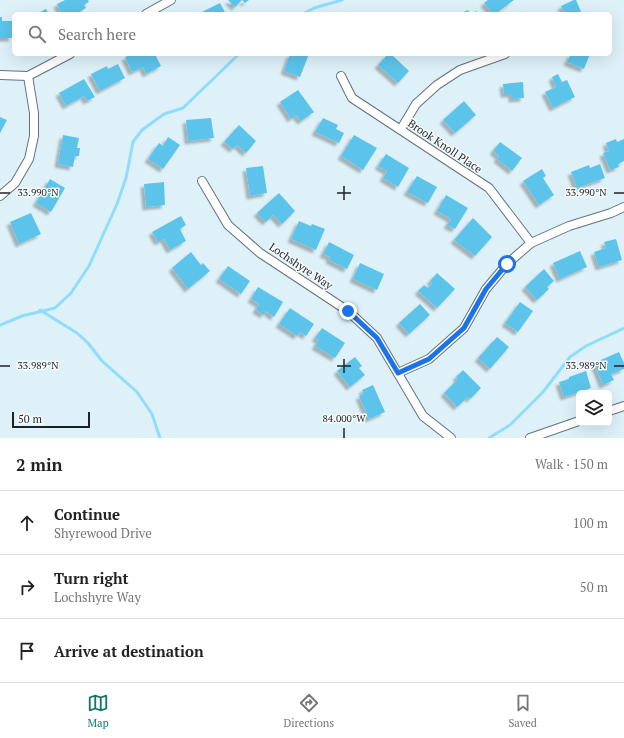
<!DOCTYPE html>
<meta charset="utf-8">
<style>
body{margin:0;font-family:"PT Serif",serif;background:#f6f6f6;color:#222}
.controls{position:absolute;right:12px;bottom:12px;display:grid;overflow:hidden;border-radius:6px;box-shadow:0 4px 16px #0002}
.controls button{width:36px;height:36px;display:grid;place-items:center;padding:0;border:0;border-bottom:1px solid #e0e0e0;background:#fff;color:#222;font:20px sans-serif}
.scale{position:absolute;left:12px;bottom:10px;width:78px;box-sizing:border-box;padding-left:4px;border:2px solid #1c2326;border-top:0;font-size:11px;line-height:14px;white-space:nowrap;color:#1c2326;-webkit-text-stroke:3px #f7fbfd;paint-order:stroke}
.stop{position:absolute;width:12px;height:12px;margin:-9px;border:3px solid #1a73e8;border-radius:50%;background:#fff}
.stop.end{background:#1a73e8;border-color:#fff;box-shadow:0 1px 4px #0008}
.list{margin:0;padding:0;list-style:none}
h2{display:flex;justify-content:space-between;align-items:center;height:52px;margin:0;padding:0 16px;font-size:17px}
h2 small{font-size:13px;font-weight:400;color:#767676}
.list li{display:grid;grid-template-columns:26px 1fr auto;gap:12px;align-items:center;box-sizing:border-box;height:64px;padding:0 16px;border-top:1px solid #e0e0e0}
.list b{display:block;font-size:15px;white-space:nowrap}
.list p{margin:0;font-size:13px;white-space:nowrap;color:#767676}
.list em{font-size:13px;font-style:normal;color:#767676}
.icon{flex:none;width:22px;height:22px;fill:none;stroke:currentColor;stroke-width:2;stroke-linecap:round;stroke-linejoin:round}
.map{position:relative;flex:none;width:624px;height:438px;overflow:hidden}
.search{position:absolute;background:#fff;box-shadow:0 4px 16px #0002;left:12px;right:12px;top:12px;height:44px;display:flex;align-items:center;gap:10px;box-sizing:border-box;padding:0 14px;border-radius:6px;color:#767676;font-size:15px}
.sheet{height:244px;background:#fff}
nav{display:flex;justify-content:space-around;align-items:center;box-sizing:border-box;height:56px;border-top:1px solid #e0e0e0;background:#fff;font-size:11px;color:#767676}
nav a{display:grid;justify-items:center;gap:2px}
nav .on{color:#0f766e}
.map>svg:first-child{display:block}
</style>
<div class="map">
<svg width="624" height="438" viewBox="0 0 624 438">
<defs>
<filter id="shadow"><feDropShadow dx="-3.5" dy="3.5" stdDeviation="1" flood-color="#0004"/></filter>
</defs>
<rect width="100%" height="100%" fill="#def1f9"/>
<g fill="none" stroke-linecap="round" stroke-linejoin="round">
<g stroke="#8fddfd" stroke-width="3">
<polyline points="303,14 314,8 342,0"/>
<polyline points="40,310 77,333 88,343 102,361 137,392 152,414 160,438"/>
<polyline points="0,325 22,316 55,308 71,293 89,266 117,204 126,178 133,142 142,130 164,114 183,108 239,54"/>
<polyline points="489,438 510,425 543,392 570,357 586,346 624,328"/>
</g>
</g>
<g fill="#5cc4eb" filter="url(#shadow)">
<polygon points="65,0 88,0 89,2 84,5 86,8 76,14 62,14 57,4"/>
<polygon points="228,0 249,0 245,3 242,0 235,7"/>
<polygon points="488,0 514,0 495,14 493,14 484,3"/>
<polygon points="574,0 576,0 582,14 565,14 561,6"/>
<polygon points="220,3 226,14 198,14"/>
<polygon points="46,9 49,14 36,14"/>
<polygon points="468,10 470,14 477,11 478,14 459,14"/>
<polygon points="0,17 2,17 2,21 12,21 12,38 0,38"/>
<polygon points="133,54 155,54 161,66 146,74 143,67 132,72 125,57"/>
<polygon points="290,54 309,54 300,77 284,71"/>
<polygon points="388,54 391,54 409,71 398,83 378,65"/>
<polygon points="571,54 590,54 584,69 567,62"/>
<polygon points="118,64 125,78 100,91 91,74 107,66 108,69"/>
<polygon points="558,74 562,82 567,80 575,97 553,108 545,92 556,87 552,77"/>
<polygon points="84,79 95,97 87,101 84,96 66,106 59,93"/>
<polygon points="523,82 524,98 512,99 512,94 504,94 503,84"/>
<polygon points="298,90 314,112 301,121 296,115 291,119 280,102"/>
<polygon points="464,101 476,115 455,133 443,120"/>
<polygon points="0,117 7,120 0,133"/>
<polygon points="211,118 214,138 188,141 186,120"/>
<polygon points="323,118 338,125 336,129 344,133 339,143 315,132"/>
<polygon points="239,125 256,141 246,153 237,145 233,149 224,142"/>
<polygon points="63,135 79,138 77,148 80,148 79,156 75,156 73,167 58,164"/>
<polygon points="354,135 377,148 363,170 341,156"/>
<polygon points="168,137 180,145 163,169 148,159 159,143 163,146"/>
<polygon points="616,139 617,142 624,139 624,161 618,164 619,167 610,170 603,153 609,151 606,143"/>
<polygon points="500,142 522,158 512,171 497,159 499,156 493,151"/>
<polygon points="386,154 409,168 398,187 383,178 387,171 378,166"/>
<polygon points="600,164 605,178 577,188 571,172 589,165 590,168"/>
<polygon points="263,166 267,193 250,196 246,168"/>
<polygon points="542,169 546,176 543,178 554,195 539,205 523,181"/>
<polygon points="417,176 437,187 428,203 407,192"/>
<polygon points="50,179 65,188 51,212 36,203"/>
<polygon points="164,182 165,205 146,207 144,184"/>
<polygon points="279,193 295,211 282,224 273,215 266,222 257,213"/>
<polygon points="446,195 468,208 455,229 447,225 451,219 437,211"/>
<polygon points="31,213 41,234 19,244 10,222"/>
<polygon points="181,216 186,225 180,229 186,241 170,250 164,239 158,242 152,232"/>
<polygon points="473,218 492,237 475,256 454,240"/>
<polygon points="299,221 311,226 312,224 325,229 316,250 291,239"/>
<polygon points="616,239 622,260 599,267 594,252 606,248 604,242"/>
<polygon points="329,242 354,255 347,269 329,260 330,257 323,254"/>
<polygon points="580,251 587,267 560,279 553,263"/>
<polygon points="191,252 201,265 203,263 210,271 188,289 172,268"/>
<polygon points="360,263 384,274 377,290 353,279"/>
<polygon points="228,266 250,281 241,294 219,279"/>
<polygon points="544,269 554,281 547,287 549,289 537,300 525,287"/>
<polygon points="437,273 455,289 437,308 418,291 424,285 428,288 432,283 430,281"/>
<polygon points="258,287 283,302 274,317 266,311 264,315 256,310 259,304 251,299"/>
<polygon points="520,302 533,311 518,332 505,323"/>
<polygon points="420,304 430,315 409,334 399,323"/>
<polygon points="290,308 314,324 306,336 300,332 297,336 279,324"/>
<polygon points="322,328 345,343 335,358 315,346 319,340 315,338"/>
<polygon points="497,337 509,347 490,369 478,358"/>
<polygon points="619,352 624,363 624,369 611,374 614,380 603,385 594,363"/>
<polygon points="355,357 362,366 359,368 365,375 350,387 337,371"/>
<polygon points="463,370 481,388 470,399 468,397 457,407 444,393 458,379 456,377"/>
<polygon points="586,371 591,388 564,397 559,382 569,379 569,377"/>
<polygon points="373,385 385,412 369,419 359,396 364,394 362,390"/>
</g>
<g fill="none" stroke-linecap="round" stroke-linejoin="round">
<g stroke="#62737a" stroke-width="10">
<g id="street">
<polyline points="146,14 171,0"/>
<polyline points="0,75 28,76 70,54"/>
<polyline points="341,76 352,98 489,188 531,243"/>
<polyline points="401,129 416,104 437,85 460,70 505,54"/>
<polyline points="202,181 228,225 260,253 348,311 377,338 423,416 451,438"/>
<polyline points="0,196 15,183 29,159 34,136 34,113 28,76"/>
<polyline points="398,373 429,359 464,328 486,289 507,264 531,243 569,226 611,213 624,207"/>
<polyline points="609,411 624,406"/>
<polyline points="530,438 579,421"/>
</g>
</g>
<use href="#street" stroke="#fff" stroke-width="8"/>
</g>
<g fill="none" stroke-linecap="round" stroke-linejoin="round">
<polyline stroke="#1a73e8" stroke-width="5" points="348,311 377,338 398,373 429,359 464,328 486,289 507,264"/>
</g>
<path fill="none" stroke="#1c2326" stroke-width="1.5" d="M344,186v14M0,193h10M337,193h14M614,193h10M344,359v14M0,366h10M337,366h14M614,366h10M344,428v10"/>
<g text-anchor="middle" stroke-width="3" stroke-linejoin="round" paint-order="stroke">
<g font-size="11" fill="#1c2326" stroke="#f7fbfd">
<text transform="translate(445 146) rotate(34)" y="4">Brook Knoll Place</text>
<text transform="translate(301 266) rotate(34)" y="4">Lochshyre Way</text>
</g>
</g>
<g font-size="10" text-anchor="middle" fill="#1c2326" stroke="#f7fbfd" stroke-width="3" stroke-linejoin="round" paint-order="stroke">
<text x="38" y="196">33.990°N</text>
<text x="586" y="196">33.990°N</text>
<text x="38" y="369">33.989°N</text>
<text x="586" y="369">33.989°N</text>
<text x="344" y="422">84.000°W</text>
</g>
</svg>
<div class="controls">
<button><svg class="icon" aria-label="layers" viewBox="0 0 24 24"><path d="M12 4l9 5-9 5-9-5zM3 14l9 5 9-5"/></svg></button>
</div>
<div class="scale">50 m</div>
<div class="stop" style="left:507px;top:264px"></div>
<div class="stop end" style="left:348px;top:311px"></div>
<div class="search"><svg class="icon" aria-label="search" viewBox="0 0 24 24"><circle cx="10" cy="10" r="6"/><path d="M15 15l6 6"/></svg>Search here</div>
</div>
<section class="sheet">
<h2>2 min<small>Walk · 150 m</small></h2>
<ul class="list">
<li><svg class="icon" aria-label="ahead" viewBox="0 0 24 24"><path d="M12 20V5M6 11l6-6 6 6"/></svg><div><b>Continue</b><p>Shyrewood Drive</p></div><em>100 m</em></li>
<li><svg class="icon" aria-label="right" viewBox="0 0 24 24"><path d="M7 20v-9h11M14 6l5 5-5 5"/></svg><div><b>Turn right</b><p>Lochshyre Way</p></div><em>50 m</em></li>
<li><svg class="icon" aria-label="arrive" viewBox="0 0 24 24"><path d="M6 21V4h12l-3 4 3 4H6"/></svg><div><b>Arrive at destination</b></div></li>
</ul>
</section>
<nav>
<a class="on"><svg class="icon" aria-label="map" viewBox="0 0 24 24"><path d="M3 6l6-2 6 2 6-2v14l-6 2-6-2-6 2zM9 4v14M15 6v14"/></svg>Map</a>
<a><svg class="icon" aria-label="directions" viewBox="0 0 24 24"><path d="M12 3l9 9-9 9-9-9zM9 14v-3h6M13 9l2 2-2 2"/></svg>Directions</a>
<a><svg class="icon" aria-label="saved" viewBox="0 0 24 24"><path d="M7 4h10v16l-5-4-5 4z"/></svg>Saved</a>
</nav>
